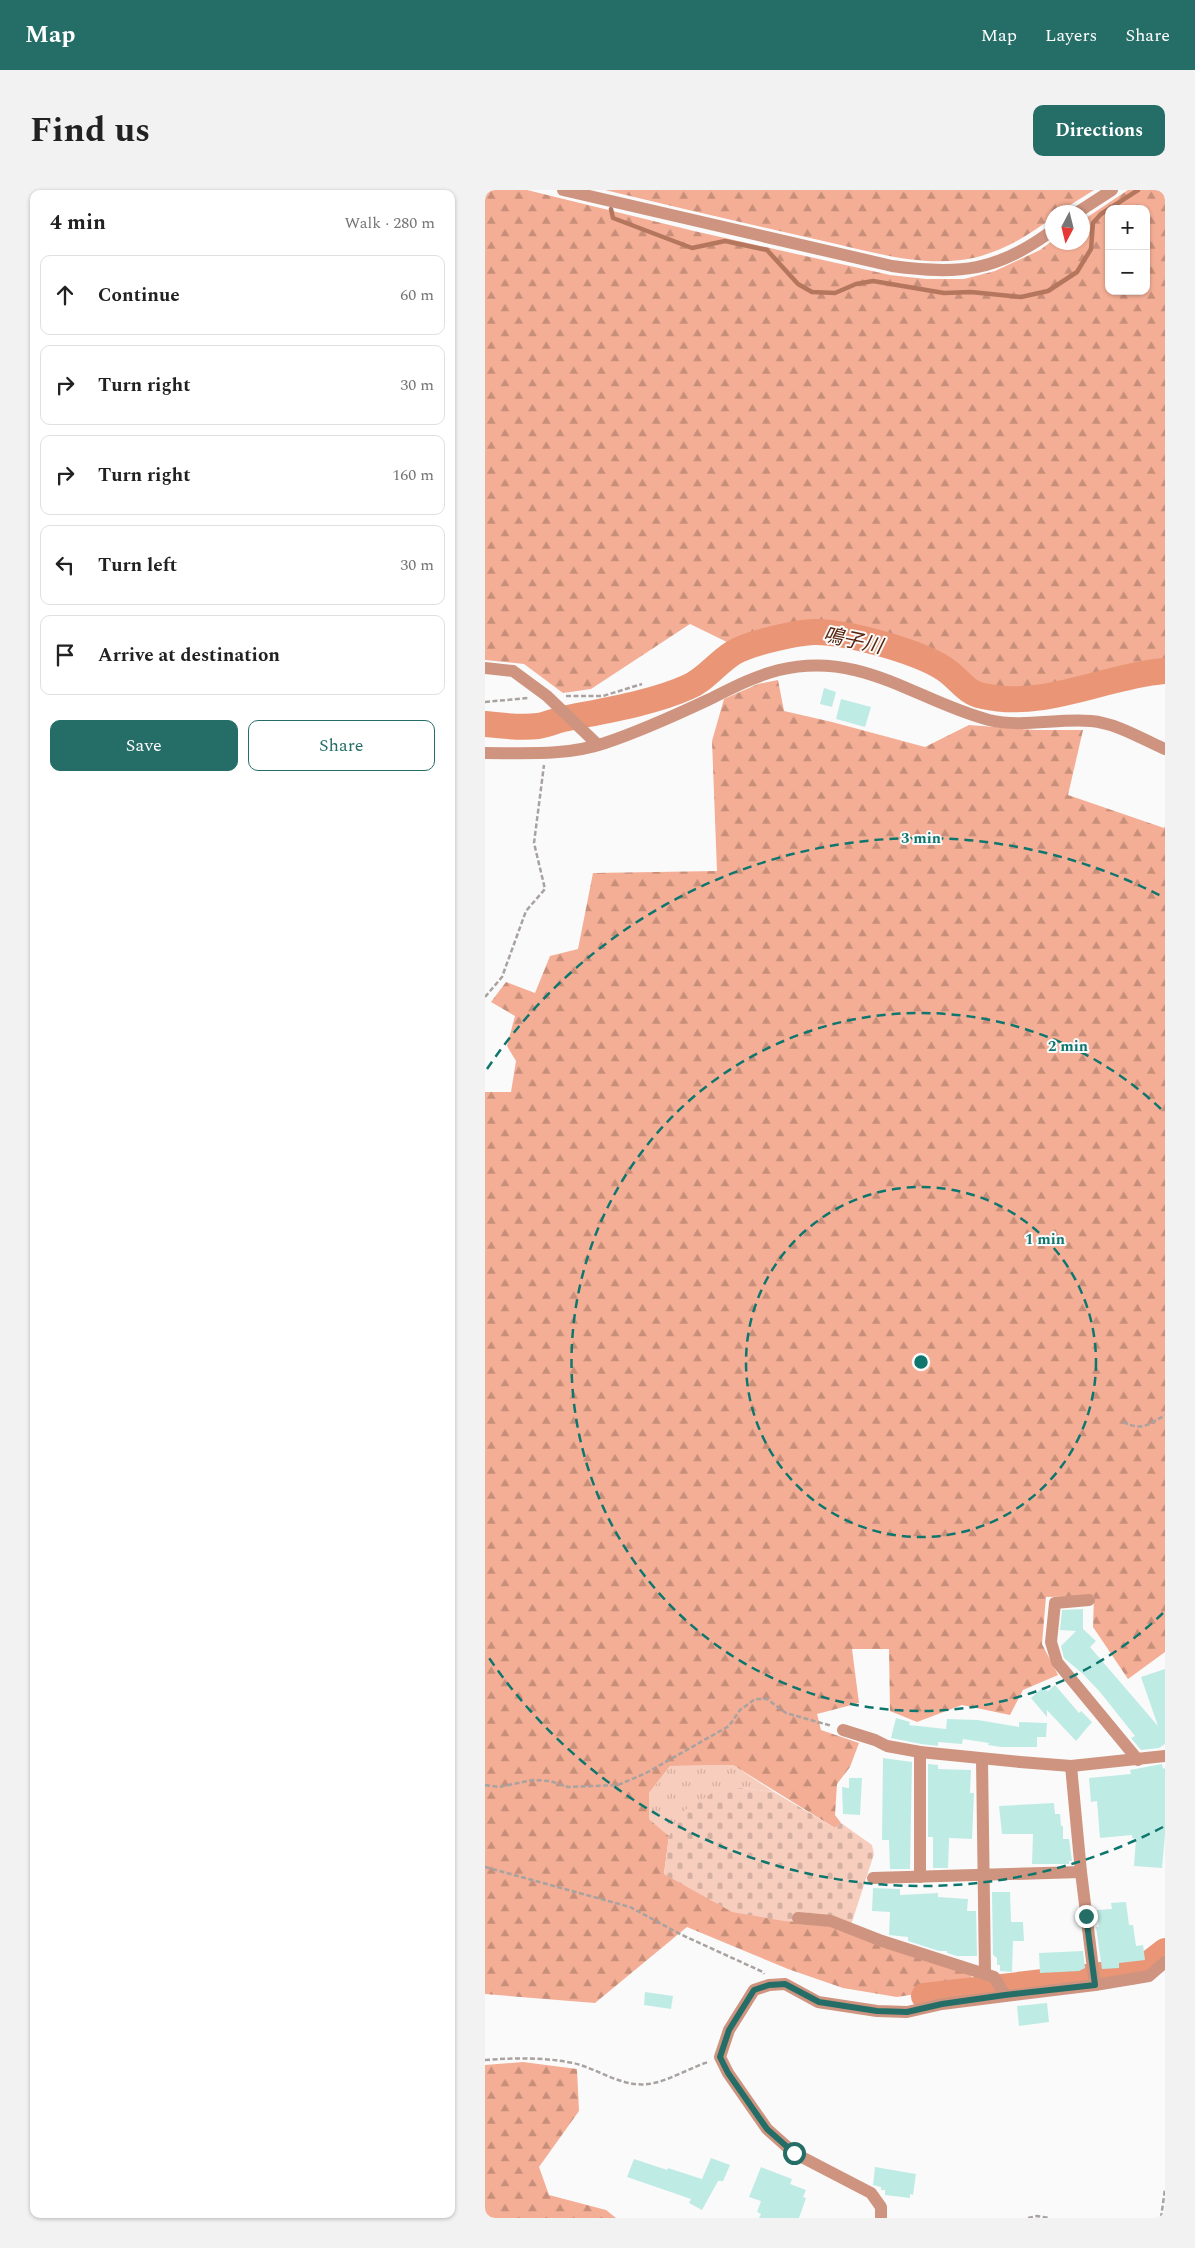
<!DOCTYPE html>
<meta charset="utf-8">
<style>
body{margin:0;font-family:Spectral,"Noto Sans JP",serif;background:#f2f2f2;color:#222}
.controls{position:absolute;right:15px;top:15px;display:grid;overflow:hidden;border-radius:10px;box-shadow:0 1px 4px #0004}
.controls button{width:45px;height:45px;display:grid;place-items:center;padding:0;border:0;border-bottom:1px solid #e0e0e0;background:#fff;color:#222;font:25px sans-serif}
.compass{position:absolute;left:560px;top:15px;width:45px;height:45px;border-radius:50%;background:#fff;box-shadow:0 1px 4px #0004;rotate:187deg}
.stop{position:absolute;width:15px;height:15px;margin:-11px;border:4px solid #256e68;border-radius:50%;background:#fff}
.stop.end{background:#256e68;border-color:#fff;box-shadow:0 1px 5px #0008}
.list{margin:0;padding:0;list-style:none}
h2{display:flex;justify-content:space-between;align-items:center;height:65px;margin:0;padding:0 20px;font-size:21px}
h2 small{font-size:16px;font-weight:400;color:#767676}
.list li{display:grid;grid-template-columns:32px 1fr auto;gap:15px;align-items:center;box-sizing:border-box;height:80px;margin:0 10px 10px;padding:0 10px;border:1px solid #e0e0e0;border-radius:10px}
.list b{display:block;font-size:19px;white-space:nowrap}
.list em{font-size:16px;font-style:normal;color:#767676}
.actions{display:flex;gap:10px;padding:15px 20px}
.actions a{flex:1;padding:11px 0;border:1px solid #256e68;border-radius:10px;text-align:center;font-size:18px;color:#256e68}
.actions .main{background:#256e68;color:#fff}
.icon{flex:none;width:28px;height:28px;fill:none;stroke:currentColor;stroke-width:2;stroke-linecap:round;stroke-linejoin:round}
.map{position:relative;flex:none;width:680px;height:2028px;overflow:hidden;border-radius:10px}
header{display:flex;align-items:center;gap:30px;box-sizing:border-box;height:70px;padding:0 25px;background:#256e68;color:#fff}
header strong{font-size:24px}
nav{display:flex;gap:28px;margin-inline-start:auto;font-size:18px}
.intro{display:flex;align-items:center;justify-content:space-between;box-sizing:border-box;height:120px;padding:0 30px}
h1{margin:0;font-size:35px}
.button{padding:12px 22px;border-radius:10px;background:#256e68;color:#fff;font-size:18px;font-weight:700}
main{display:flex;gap:30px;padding:0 30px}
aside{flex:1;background:#fff;border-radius:10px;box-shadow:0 1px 4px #0004}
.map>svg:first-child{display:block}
</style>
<header>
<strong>Map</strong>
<nav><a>Map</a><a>Layers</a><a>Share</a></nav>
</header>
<div class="intro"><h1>Find us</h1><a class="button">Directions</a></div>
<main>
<aside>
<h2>4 min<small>Walk · 280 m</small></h2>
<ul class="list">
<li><svg class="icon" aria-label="ahead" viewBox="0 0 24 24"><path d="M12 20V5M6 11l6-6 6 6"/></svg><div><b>Continue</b></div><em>60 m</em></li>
<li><svg class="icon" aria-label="right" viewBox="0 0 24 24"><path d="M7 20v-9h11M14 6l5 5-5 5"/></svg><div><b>Turn right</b></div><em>30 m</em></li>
<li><svg class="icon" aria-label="right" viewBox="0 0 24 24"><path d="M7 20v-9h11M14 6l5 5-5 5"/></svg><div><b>Turn right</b></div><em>160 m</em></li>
<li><svg class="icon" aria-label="left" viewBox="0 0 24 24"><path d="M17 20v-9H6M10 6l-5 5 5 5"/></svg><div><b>Turn left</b></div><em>30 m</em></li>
<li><svg class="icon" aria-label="arrive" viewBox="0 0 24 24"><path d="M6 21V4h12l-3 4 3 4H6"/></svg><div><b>Arrive at destination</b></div></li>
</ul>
<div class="actions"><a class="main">Save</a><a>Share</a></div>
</aside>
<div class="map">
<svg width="680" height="2028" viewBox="0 0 680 2028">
<defs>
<pattern id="grass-tufts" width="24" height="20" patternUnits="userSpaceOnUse" patternTransform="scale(1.25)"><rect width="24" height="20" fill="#f7cdbd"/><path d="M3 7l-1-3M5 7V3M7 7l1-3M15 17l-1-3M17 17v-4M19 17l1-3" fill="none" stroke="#d4b0a2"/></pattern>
<pattern id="forest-firs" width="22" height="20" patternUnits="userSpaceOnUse" patternTransform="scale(1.25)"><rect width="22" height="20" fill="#f4ae95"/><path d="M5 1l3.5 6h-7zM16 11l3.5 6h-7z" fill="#c78e7a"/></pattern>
<pattern id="cemetery-stones" width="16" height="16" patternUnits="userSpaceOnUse" patternTransform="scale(1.25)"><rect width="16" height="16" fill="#f7cdbd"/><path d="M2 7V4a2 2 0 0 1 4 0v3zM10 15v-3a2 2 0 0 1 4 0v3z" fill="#d4b0a2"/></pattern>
</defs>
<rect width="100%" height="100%" fill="#fafafa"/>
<polygon fill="url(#grass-tufts)" points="248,1575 289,1602 257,1598 198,1622 184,1646 164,1629 164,1603 185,1576"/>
<g fill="url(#forest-firs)" fill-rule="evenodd">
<path d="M0,0h42l167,41 196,44 36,4h38l31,-8 45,-21 12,-9 1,1h30v-22l45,-30h37v471c-53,4 -114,36 -167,28 -30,-4 -34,-21 -58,-33 -32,-18 -91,-34 -127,-34 -28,1 -57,12 -84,21l-39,-19 -99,65 -28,4 -39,-29 -39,-4zM624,19h37v82h-37z"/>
<path d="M120,0h489l-35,22h-6l-1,6c-27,20 -57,38 -91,42 -47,6 -96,-10 -142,-20 -71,-16 -143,-33 -214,-50z"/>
<polygon points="293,490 299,521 347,532 440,557 484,535 550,540 598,540 583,605 679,638 680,636 680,1462 643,1489 608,1437 609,1406 561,1407 557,1454 573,1485 538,1500 525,1525 477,1515 432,1532 405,1521 404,1459 367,1459 374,1513 332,1524 336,1540 374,1553 365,1577 352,1594 350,1625 356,1633 350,1638 248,1575 185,1576 164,1603 164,1629 184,1646 179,1684 348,1735 486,1785 488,1795 412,1807 358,1798 303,1779 202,1737 110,1813 0,1804 0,902 26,902 31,871 22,856 30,826 6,812 21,792 50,803 65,766 93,759 108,683 232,681 227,551 239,509 273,494"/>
<polygon points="38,1872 92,1879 94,1921 54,1977 64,2005 121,2020 131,2028 0,2028 0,1875"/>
</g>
<polygon fill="url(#cemetery-stones)" points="257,1598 289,1602 350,1638 356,1633 387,1655 389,1664 364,1741 348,1735 299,1731 247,1722 179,1684 184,1646 197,1622 232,1600"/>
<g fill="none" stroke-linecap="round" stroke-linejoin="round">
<polyline stroke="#b5765e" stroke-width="4.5" points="126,19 128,28 207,58 240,51 282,60 313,94 327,102 350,103 371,94 388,91 459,103 486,102 536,107 563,101 592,82 606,59 608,33 616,24 653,0"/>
<g stroke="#ea9676" stroke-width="26">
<path d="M0,534c17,2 36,4 53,2 8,-1 17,-5 25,-7 39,-8 90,-16 125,-32 17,-7 29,-24 45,-34 16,-10 62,-20 80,-21 32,-1 103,19 130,36 15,9 22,25 40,28 62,14 121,-20 182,-25"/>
<polyline points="616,1785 649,1781 662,1775 680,1761"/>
<polyline points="439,1806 601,1787"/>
</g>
</g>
<g fill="#bfebe5">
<polygon points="339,498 351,502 347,517 335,514"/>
<polygon points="356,509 386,517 380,537 351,529"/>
<polygon points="598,1419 598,1439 611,1451 605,1457 673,1536 656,1487 680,1479 680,1554 674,1558 656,1560 646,1548 650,1546 615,1502 598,1484 579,1468 576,1456 591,1441 575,1440 577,1420"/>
<polygon points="570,1495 594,1523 596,1521 607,1532 591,1551 562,1520 562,1527 546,1508 558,1497 563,1501"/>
<polygon points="411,1528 425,1532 424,1535 461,1539 462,1529 493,1530 534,1537 534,1532 562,1533 561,1547 552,1547 552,1557 516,1557 503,1555 504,1553 478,1549 477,1554 453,1552 453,1556 436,1554 406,1548"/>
<polygon points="398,1568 427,1572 425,1679 405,1679 404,1650 397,1650"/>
<polygon points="443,1574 453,1575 453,1579 486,1580 485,1603 489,1603 487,1649 464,1648 463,1678 448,1678 448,1647 443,1647"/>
<polygon points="677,1574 678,1579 680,1578 680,1644 677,1678 649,1676 651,1649 647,1648 647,1645 615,1648 612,1611 606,1612 604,1588 646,1584 645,1580"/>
<polygon points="364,1588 377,1588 375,1625 358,1624 357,1597 364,1598"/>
<polygon points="569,1613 570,1624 575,1624 576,1636 578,1636 578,1649 584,1649 587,1671 584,1671 584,1674 547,1674 548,1644 517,1644 514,1616"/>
<polygon points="388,1698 415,1699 415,1705 453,1703 453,1707 483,1709 482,1721 491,1721 492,1766 472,1766 462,1763 462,1761 454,1761 423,1751 423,1747 404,1745 405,1722 387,1721"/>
<polygon points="507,1702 525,1702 526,1732 538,1732 539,1751 528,1751 527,1782 515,1781 515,1775 512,1775 512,1768 508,1765"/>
<polygon points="641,1712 644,1735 648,1735 651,1756 658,1755 660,1770 634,1773 634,1778 617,1779 611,1737 614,1737 612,1720 627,1719 626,1713"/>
<polygon points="598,1761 600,1778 594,1781 555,1783 554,1763"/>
<polygon points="160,1802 188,1806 186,1819 159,1815"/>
<polygon points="562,1813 564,1832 534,1836 532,1816"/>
<polygon points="226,1968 245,1975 238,1991 233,1991 217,2020 204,2013 206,2009 142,1987 149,1969 182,1980 183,1978 217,1989"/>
<polygon points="276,1977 307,1989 305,1994 321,2000 318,2007 321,2008 314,2028 274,2028 276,2024 272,2022 276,2011 264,2007"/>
<polygon points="390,1977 431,1984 428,2005 425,2004 425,2008 400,2005 400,2000 396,2000 396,1997 388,1995"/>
</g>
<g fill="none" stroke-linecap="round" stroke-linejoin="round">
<g stroke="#a8a2a0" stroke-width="2.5" stroke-dasharray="5 2.5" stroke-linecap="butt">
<polyline points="81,506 118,506 157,494"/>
<polyline points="0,512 43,508"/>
<polyline points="0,807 17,787 41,721 60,699 49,653 59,575"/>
<path d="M638,1232c19,9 25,3 42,-7"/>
<polyline points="0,1595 14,1597 48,1590 65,1591 83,1597 133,1595 161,1583 244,1536 255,1520 270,1509 282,1509 301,1523 347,1536"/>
<polyline points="0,1677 145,1717 197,1745 278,1782 279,1784"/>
<path d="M0,1870c30,-2 58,-3 88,3 27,6 51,27 81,20 18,-4 36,-15 54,-21"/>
<polyline points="543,2028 552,2026 564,2028"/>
<polyline points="676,2028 680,1999"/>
</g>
<g stroke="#cf947f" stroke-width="12">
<path d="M78,0l329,76c67,9 105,6 161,-36"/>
<polyline points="593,22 627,0"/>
<polyline points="0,478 28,481 62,506 113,555"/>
<path d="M0,563c40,0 82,3 120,-10 36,-12 71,-28 105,-44 22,-11 45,-23 69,-29 83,-20 137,31 210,50 34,8 68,-2 102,1 25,2 51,18 74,28"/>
<polyline points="604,1410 570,1413 566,1452 572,1472 653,1570"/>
<polyline points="358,1540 390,1550 402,1556 435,1562 535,1572 586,1576 680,1566"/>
<polyline points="497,1569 500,1784"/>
<polyline points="586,1576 596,1682 610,1795"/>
<polyline points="435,1687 435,1562"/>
<polyline points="388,1688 596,1682"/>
<polyline points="313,1728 346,1731 397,1751 509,1787 520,1805"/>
<polyline points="396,2028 396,2017 386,2003 309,1963 282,1939 243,1883 235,1867 244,1840 269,1800 284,1795 300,1794 333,1812 392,1821 422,1822 457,1814 610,1795 664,1786 680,1772"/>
</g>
</g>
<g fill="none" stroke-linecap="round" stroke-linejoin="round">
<polyline stroke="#256e68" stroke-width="6" points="309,1963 282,1939 243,1883 235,1867 244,1840 269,1800 284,1795 300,1794 334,1812 392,1821 422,1822 457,1814 520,1805 610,1795 601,1726"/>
</g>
<g fill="none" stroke="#0f766e" stroke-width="2.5" stroke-dasharray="9 6">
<circle cx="436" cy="1172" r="175"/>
<path d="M678 1423A349 349 0 1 1 678 921"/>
<path d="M678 1637A524 524 0 0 1 2 1465M2 879A524 524 0 0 1 678 707"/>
</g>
<g text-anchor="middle" stroke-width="4" stroke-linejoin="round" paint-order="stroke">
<g font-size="20" font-style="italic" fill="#58230d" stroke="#fafafa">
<text transform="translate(368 450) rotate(12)" y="7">鳴子川</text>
</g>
</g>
<circle cx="436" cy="1172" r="8" fill="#0f766e" stroke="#fafafa" stroke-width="2.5"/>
<g font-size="15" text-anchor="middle" font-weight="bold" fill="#0f766e" stroke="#fafafa" stroke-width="4" stroke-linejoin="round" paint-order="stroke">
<text x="436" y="653">3 min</text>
<text x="583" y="861">2 min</text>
<text x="560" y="1054">1 min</text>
</g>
</svg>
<div class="controls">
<button>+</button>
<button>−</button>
</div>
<svg class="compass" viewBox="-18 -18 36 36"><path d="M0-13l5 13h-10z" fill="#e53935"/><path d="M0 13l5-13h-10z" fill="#767676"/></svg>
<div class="stop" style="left:309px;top:1963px"></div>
<div class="stop end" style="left:601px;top:1726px"></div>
</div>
</main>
